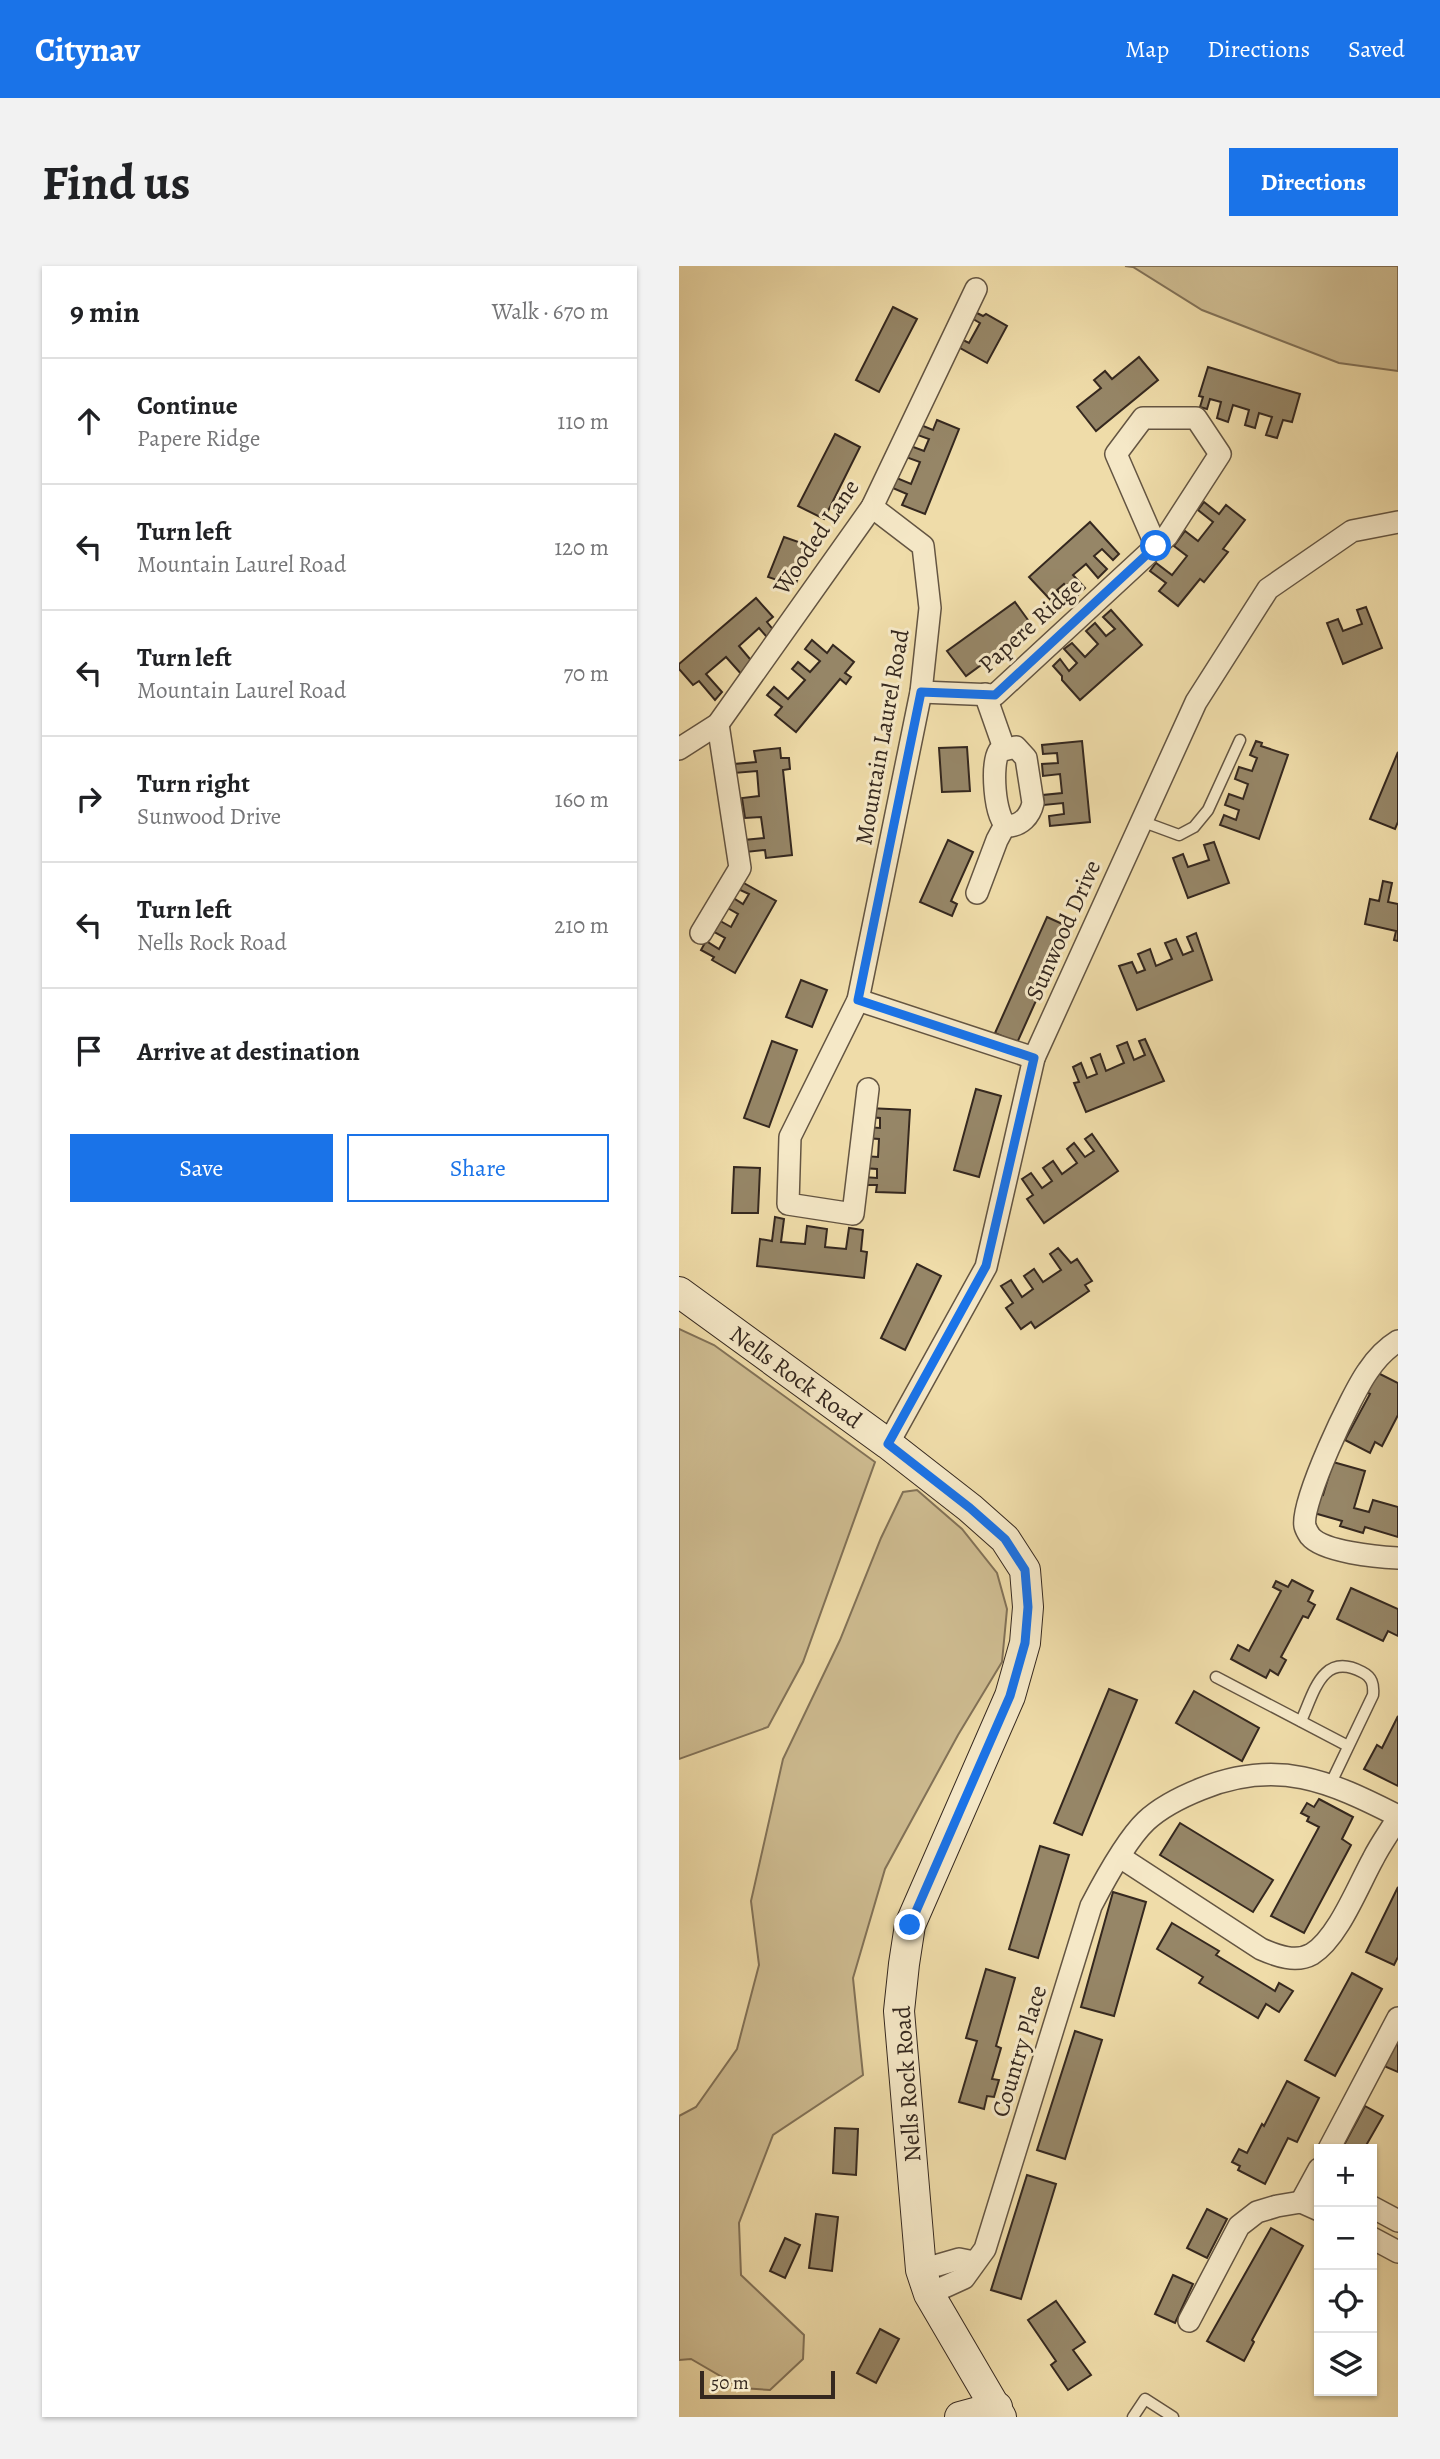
<!DOCTYPE html>
<meta charset="utf-8">
<style>
body{margin:0;font-family:Alegreya,serif;background:#f2f2f2;color:#202124}
.controls{position:absolute;right:21px;bottom:21px;display:grid;overflow:hidden;border-radius:0px;box-shadow:0 2px 5px #0004}
.controls button{width:63px;height:63px;display:grid;place-items:center;padding:0;border:0;border-bottom:2px solid #e0e0e0;background:#fff;color:#202124;font:35px sans-serif}
.scale{position:absolute;left:21px;bottom:18px;width:135px;box-sizing:border-box;padding-left:7px;border:4px solid #35281f;border-top:0;font-size:19px;line-height:24px;white-space:nowrap;color:#35281f;-webkit-text-stroke:5px #f5e8c7;paint-order:stroke}
.stop{position:absolute;width:21px;height:21px;margin:-16px;border:5px solid #1a73e8;border-radius:50%;background:#fff}
.stop.end{background:#1a73e8;border-color:#fff;box-shadow:0 2px 7px #0008}
.list{margin:0;padding:0;list-style:none}
h2{display:flex;justify-content:space-between;align-items:center;height:91px;margin:0;padding:0 28px;font-size:30px}
h2 small{font-size:23px;font-weight:400;color:#757577}
.list li{display:grid;grid-template-columns:46px 1fr auto;gap:21px;align-items:center;box-sizing:border-box;height:126px;padding:0 28px;border-top:2px solid #e0e0e0}
.list b{display:block;font-size:26px;white-space:nowrap}
.list p{margin:0;font-size:23px;white-space:nowrap;color:#757577}
.list em{font-size:23px;font-style:normal;color:#757577}
.actions{display:flex;gap:14px;padding:21px 28px}
.actions a{flex:1;padding:16px 0;border:2px solid #1a73e8;border-radius:0px;text-align:center;font-size:24px;color:#1a73e8}
.actions .main{background:#1a73e8;color:#fff}
.icon{flex:none;width:38px;height:38px;fill:none;stroke:currentColor;stroke-width:2;stroke-linecap:round;stroke-linejoin:round}
.map{position:relative;flex:none;width:719px;height:2151px;overflow:hidden;border-radius:0px}
header{display:flex;align-items:center;gap:42px;box-sizing:border-box;height:98px;padding:0 35px;background:#1a73e8;color:#fff}
header strong{font-size:33px}
nav{display:flex;gap:38px;margin-inline-start:auto;font-size:24px}
.intro{display:flex;align-items:center;justify-content:space-between;box-sizing:border-box;height:168px;padding:0 42px}
h1{margin:0;font-size:49px}
.button{padding:18px 32px;border-radius:0px;background:#1a73e8;color:#fff;font-size:24px;font-weight:700}
main{display:flex;gap:42px;padding:0 42px}
aside{flex:1;background:#fff;border-radius:0px;box-shadow:0 2px 5px #0004}
.map>svg:first-child{display:block}
</style>
<header>
<strong>Citynav</strong>
<nav><a>Map</a><a>Directions</a><a>Saved</a></nav>
</header>
<div class="intro"><h1>Find us</h1><a class="button">Directions</a></div>
<main>
<aside>
<h2>9 min<small>Walk · 670 m</small></h2>
<ul class="list">
<li><svg class="icon" aria-label="ahead" viewBox="0 0 24 24"><path d="M12 20V5M6 11l6-6 6 6"/></svg><div><b>Continue</b><p>Papere Ridge</p></div><em>110 m</em></li>
<li><svg class="icon" aria-label="left" viewBox="0 0 24 24"><path d="M17 20v-9H6M10 6l-5 5 5 5"/></svg><div><b>Turn left</b><p>Mountain Laurel Road</p></div><em>120 m</em></li>
<li><svg class="icon" aria-label="left" viewBox="0 0 24 24"><path d="M17 20v-9H6M10 6l-5 5 5 5"/></svg><div><b>Turn left</b><p>Mountain Laurel Road</p></div><em>70 m</em></li>
<li><svg class="icon" aria-label="right" viewBox="0 0 24 24"><path d="M7 20v-9h11M14 6l5 5-5 5"/></svg><div><b>Turn right</b><p>Sunwood Drive</p></div><em>160 m</em></li>
<li><svg class="icon" aria-label="left" viewBox="0 0 24 24"><path d="M17 20v-9H6M10 6l-5 5 5 5"/></svg><div><b>Turn left</b><p>Nells Rock Road</p></div><em>210 m</em></li>
<li><svg class="icon" aria-label="arrive" viewBox="0 0 24 24"><path d="M6 21V4h12l-3 4 3 4H6"/></svg><div><b>Arrive at destination</b></div></li>
</ul>
<div class="actions"><a class="main">Save</a><a>Share</a></div>
</aside>
<div class="map">
<svg width="719" height="2151" viewBox="0 0 719 2151">
<rect width="100%" height="100%" fill="#efdca9"/>
<filter id="stains"><feTurbulence type="fractalNoise" baseFrequency=".00286" numOctaves="4"/><feColorMatrix values="0 0 0 0 .2 0 0 0 0 .09 0 0 0 0 .02 0 0 0 .5 -.17"/></filter>
<radialGradient id="worn" r=".72"><stop offset=".6" stop-color="#630" stop-opacity="0"/><stop offset="1" stop-color="#630" stop-opacity=".3"/></radialGradient>
<g fill="#cfbd92" stroke="#827258" stroke-width="2">
<polygon points="446,0 719,0 719,105 660,97 523,44 454,1"/>
<polygon points="0,1063 35,1079 196,1196 124,1396 89,1461 0,1493"/>
<polygon points="238,1224 283,1263 318,1307 328,1343 323,1396 279,1469 206,1603 174,1712 184,1809 94,1869 60,1957 62,2009 125,2069 124,2093 91,2124 62,2122 12,2093 0,2094 0,1850 17,1841 58,1783 80,1699 72,1635 104,1493 161,1374 202,1272 224,1226"/>
</g>
<g fill="#968667" stroke="#35281f" stroke-width="2">
<polygon points="214,41 238,53 200,126 177,114"/>
<polygon points="292,44 304,50 307,48 328,60 308,97 274,78 278,71 290,77 301,57 289,50"/>
<polygon points="460,91 479,114 417,165 398,141 422,122 415,114 426,105 433,113"/>
<polygon points="529,101 621,128 613,156 604,154 598,172 587,169 593,151 580,147 576,162 566,159 570,144 554,139 549,156 538,152 542,136 531,133 528,143 521,141 524,131 520,130"/>
<polygon points="258,154 280,163 246,248 223,239 228,228 209,220 213,210 232,218 241,196 224,190 229,179 245,185 250,173 233,167 237,157 254,164"/>
<polygon points="156,168 181,181 145,253 119,240"/>
<polygon points="525,236 540,248 547,239 566,254 544,283 549,286 525,316 521,313 499,340 480,325 487,317 471,305 477,297 493,309 508,290 495,280 506,265 519,275 534,256 519,244"/>
<polygon points="411,256 440,288 434,294 423,283 415,290 428,303 419,312 407,298 394,309 406,322 397,331 385,318 378,324 388,335 380,343 350,311"/>
<polygon points="105,271 131,280 116,320 89,311"/>
<polygon points="77,332 94,351 88,356 100,371 94,378 80,362 60,380 76,399 64,410 47,391 27,408 43,426 36,434 20,415 14,419 0,403 0,398"/>
<polygon points="336,336 354,361 287,410 268,385"/>
<polygon points="687,341 703,382 664,398 648,357 659,353 664,365 683,358 678,344"/>
<polygon points="432,344 463,379 401,434 383,414 383,410 374,400 381,393 390,405 398,397 385,383 393,377 406,391 419,378 407,365 416,357 427,370 436,363 424,351"/>
<polygon points="133,374 148,387 154,379 175,396 166,407 172,411 167,418 161,413 117,466 96,449 103,441 88,429 95,421 109,433 126,414 113,403 119,396 131,406 141,395 126,383"/>
<polygon points="403,475 411,556 371,560 370,550 385,548 384,537 365,539 364,529 383,527 381,508 364,510 363,498 379,497 378,487 364,488 363,479"/>
<polygon points="577,475 583,477 582,480 609,489 580,573 541,559 545,549 557,554 560,544 546,539 550,528 564,533 569,518 556,513 560,501 573,505 578,492 571,489"/>
<polygon points="288,481 291,525 263,526 260,482"/>
<polygon points="101,482 102,492 110,492 111,503 104,504 113,589 87,592 86,584 67,586 65,574 85,572 82,551 66,552 63,532 80,530 78,505 55,507 55,498 77,496 75,485"/>
<polygon points="719,486 719,556 716,563 691,553"/>
<polygon points="269,574 294,586 272,635 278,638 273,650 241,636"/>
<polygon points="535,576 550,617 509,632 494,592 504,588 509,601 530,594 525,579"/>
<polygon points="704,615 713,617 709,636 719,638 719,675 715,674 717,665 686,658 691,633 700,635"/>
<polygon points="63,616 97,635 56,707 33,694 35,691 22,684 27,675 40,683 46,672 30,663 36,652 52,661 59,648 45,640 51,630 64,638 70,628 59,623"/>
<polygon points="368,651 390,661 338,777 316,767"/>
<polygon points="517,667 533,714 458,744 440,700 453,696 458,707 466,704 459,688 471,683 477,700 493,693 486,677 497,673 504,689 514,685 508,671"/>
<polygon points="122,714 148,724 133,761 107,751"/>
<polygon points="466,773 485,815 407,846 395,817 400,816 394,801 402,797 408,812 418,808 412,792 421,788 427,805 445,797 438,780 448,776 455,794 466,789 460,775"/>
<polygon points="93,775 118,784 90,861 65,852"/>
<polygon points="297,823 322,830 300,911 275,904"/>
<polygon points="189,842 231,844 226,927 197,926 198,919 184,919 185,911 198,912 198,903 184,902 185,890 199,891 200,873 186,872 187,861 201,862 201,852 189,851"/>
<polygon points="413,868 439,905 365,957 348,933 354,929 343,913 352,907 363,922 373,915 364,902 374,895 383,908 398,897 388,883 395,877 406,891 415,885 406,873"/>
<polygon points="55,901 81,902 79,947 53,947"/>
<polygon points="96,951 105,953 102,976 126,978 128,960 148,963 146,981 167,983 170,962 184,964 182,985 188,986 185,1012 78,1000 81,973 93,975"/>
<polygon points="379,982 392,997 398,993 413,1015 406,1019 410,1025 356,1062 352,1056 342,1063 327,1042 334,1037 322,1020 332,1014 343,1031 354,1023 345,1010 355,1003 364,1016 382,1004 371,988"/>
<polygon points="238,998 262,1010 226,1084 202,1072"/>
<polygon points="697,1106 719,1117 719,1149 703,1180 696,1176 691,1187 666,1174 691,1128 687,1126"/>
<polygon points="654,1196 686,1205 675,1242 690,1246 694,1234 719,1241 719,1271 686,1261 684,1267 661,1260 663,1255 635,1247 640,1228 644,1229"/>
<polygon points="613,1314 634,1325 629,1335 636,1339 629,1352 624,1350 602,1391 607,1394 599,1409 591,1404 587,1412 552,1393 559,1379 570,1385 602,1325 594,1321 597,1315 609,1321"/>
<polygon points="672,1322 719,1343 719,1370 709,1365 704,1375 658,1353"/>
<polygon points="430,1423 458,1434 403,1569 375,1557"/>
<polygon points="515,1425 580,1462 563,1495 497,1457"/>
<polygon points="719,1450 719,1520 685,1503 698,1479 703,1482"/>
<polygon points="640,1533 674,1551 663,1573 672,1579 625,1667 592,1650 640,1561 628,1555 630,1551 622,1547 628,1537 635,1541"/>
<polygon points="501,1557 594,1614 574,1646 481,1589"/>
<polygon points="361,1580 390,1589 359,1692 330,1683"/>
<polygon points="719,1621 719,1691 715,1699 687,1686"/>
<polygon points="434,1626 467,1636 435,1750 402,1741"/>
<polygon points="493,1657 540,1685 537,1689 596,1725 600,1717 614,1725 600,1746 587,1738 579,1752 520,1717 524,1711 478,1683"/>
<polygon points="307,1703 336,1712 317,1780 322,1782 313,1813 320,1814 315,1831 308,1830 305,1843 280,1836 298,1775 287,1772"/>
<polygon points="673,1707 703,1723 656,1810 626,1794"/>
<polygon points="396,1765 423,1774 386,1893 358,1884"/>
<polygon points="719,1772 719,1806 705,1800"/>
<polygon points="608,1815 640,1832 618,1876 609,1872 586,1918 559,1904 561,1900 553,1896 560,1883 568,1887 583,1858 585,1860"/>
<polygon points="686,1840 704,1850 685,1883 672,1883 665,1879"/>
<polygon points="156,1862 179,1863 177,1909 154,1907"/>
<polygon points="348,1909 377,1918 342,2033 312,2024"/>
<polygon points="528,1943 548,1953 528,1992 508,1982"/>
<polygon points="137,1948 159,1951 153,2005 130,2002"/>
<polygon points="592,1962 624,1980 573,2074 575,2076 565,2095 528,2075"/>
<polygon points="106,1972 121,1979 106,2012 91,2005"/>
<polygon points="494,2009 514,2018 496,2057 476,2048"/>
<polygon points="377,2035 406,2076 394,2084 412,2109 389,2124 372,2099 377,2095 349,2054"/>
<polygon points="201,2063 220,2073 197,2117 178,2107"/>
</g>
<g fill="none" stroke-linecap="round" stroke-linejoin="round">
<g stroke="#645542" stroke-width="13">
<g id="lane">
<polyline points="462,555 500,569 515,561 529,544 561,474"/>
<polyline points="537,1411 669,1480"/>
<path d="M622,1455c13,-28 21,-70 61,-49 10,5 12,12 11,23l-43,90"/>
<polyline points="454,2151 466,2133 494,2151"/>
</g>
</g>
<g stroke="#645542" stroke-width="24">
<g id="street">
<polyline points="242,426 316,429 488,270 541,188 517,152 464,152 437,188 477,280"/>
<polyline points="306,428 325,482"/>
<path d="M337,481l10,11 7,45c-3,13 -12,23 -26,23 -13,-9 -16,-62 -8,-75z"/>
<polyline points="0,483 39,458 193,241 297,23"/>
<polyline points="298,627 318,574 326,559"/>
<polyline points="22,667 61,602 39,458"/>
<polyline points="179,734 355,792"/>
<polyline points="189,823 174,948 109,938 111,871 179,734 242,426 251,342 244,280 193,241"/>
<path d="M719,1075c-13,8 -22,18 -30,30 -16,22 -68,132 -63,155 1,4 3,7 5,10 13,16 67,21 88,22"/>
<polyline points="209,1178 307,1001 355,792 517,436 589,323 673,265 719,256"/>
<path d="M441,1591l141,92c16,7 35,14 51,5 26,-16 46,-68 61,-95 7,-14 17,-28 25,-41"/>
<polyline points="650,1883 719,1752"/>
<polyline points="622,1936 640,1903"/>
<polyline points="693,1941 719,1955"/>
<polyline points="693,1972 719,1986"/>
<polyline points="242,2004 280,1993 295,1996"/>
<path d="M250,2028l35,-16 21,-29 106,-343c13,-25 35,-66 55,-85 16,-15 35,-24 55,-32 77,-31 128,-8 197,27"/>
<polyline points="510,2055 560,1960 578,1946 598,1940 622,1936 640,1944"/>
</g>
</g>
<g stroke="#35281f" stroke-width="32">
<g id="secondary">
<polyline points="0,1026 209,1178 291,1242 326,1273 346,1304 349,1341 346,1377 331,1430 231,1659 225,1698 220,1745 242,2004 250,2028 322,2151"/>
<polyline points="281,2151 318,2141"/>
</g>
</g>
<use href="#lane" stroke="#f5e8c7" stroke-width="10"/>
<use href="#street" stroke="#f5e8c7" stroke-width="21"/>
<use href="#secondary" stroke="#f5e8c7" stroke-width="30"/>
</g>
<g fill="none" stroke-linecap="round" stroke-linejoin="round">
<polyline stroke="#1a73e8" stroke-width="9" points="231,1659 331,1430 346,1377 349,1341 346,1304 326,1273 291,1242 209,1178 307,1000 355,792 179,734 242,426 316,429 477,280"/>
</g>
<g text-anchor="middle" stroke-width="6" stroke-linejoin="round" paint-order="stroke">
<g font-size="24" fill="#35281f" stroke="#f5e8c7">
<text transform="translate(137 271) rotate(-56)" y="8">Wooded Lane</text>
<text transform="translate(351 359) rotate(-42)" y="8">Papere Ridge</text>
<text transform="translate(203 471) rotate(-80)" y="8">Mountain Laurel Road</text>
<text transform="translate(384 664) rotate(-66)" y="8">Sunwood Drive</text>
<text transform="translate(117 1111) rotate(36)" y="8">Nells Rock Road</text>
<text transform="translate(340 1785) rotate(-73)" y="8">Country Place</text>
<text transform="translate(228 1818) rotate(-94)" y="8">Nells Rock Road</text>
</g>
</g>
<rect width="100%" height="100%" filter="url(#stains)"/>
<rect width="100%" height="100%" fill="url(#worn)"/>
</svg>
<div class="controls">
<button>+</button>
<button>−</button>
<button><svg class="icon" aria-label="locate" viewBox="0 0 24 24"><circle cx="12" cy="12" r="6"/><path d="M12 2v4M12 18v4M2 12h4M18 12h4"/></svg></button>
<button><svg class="icon" aria-label="layers" viewBox="0 0 24 24"><path d="M12 4l9 5-9 5-9-5zM3 14l9 5 9-5"/></svg></button>
</div>
<div class="scale">50 m</div>
<div class="stop" style="left:477px;top:280px"></div>
<div class="stop end" style="left:231px;top:1659px"></div>
</div>
</main>
